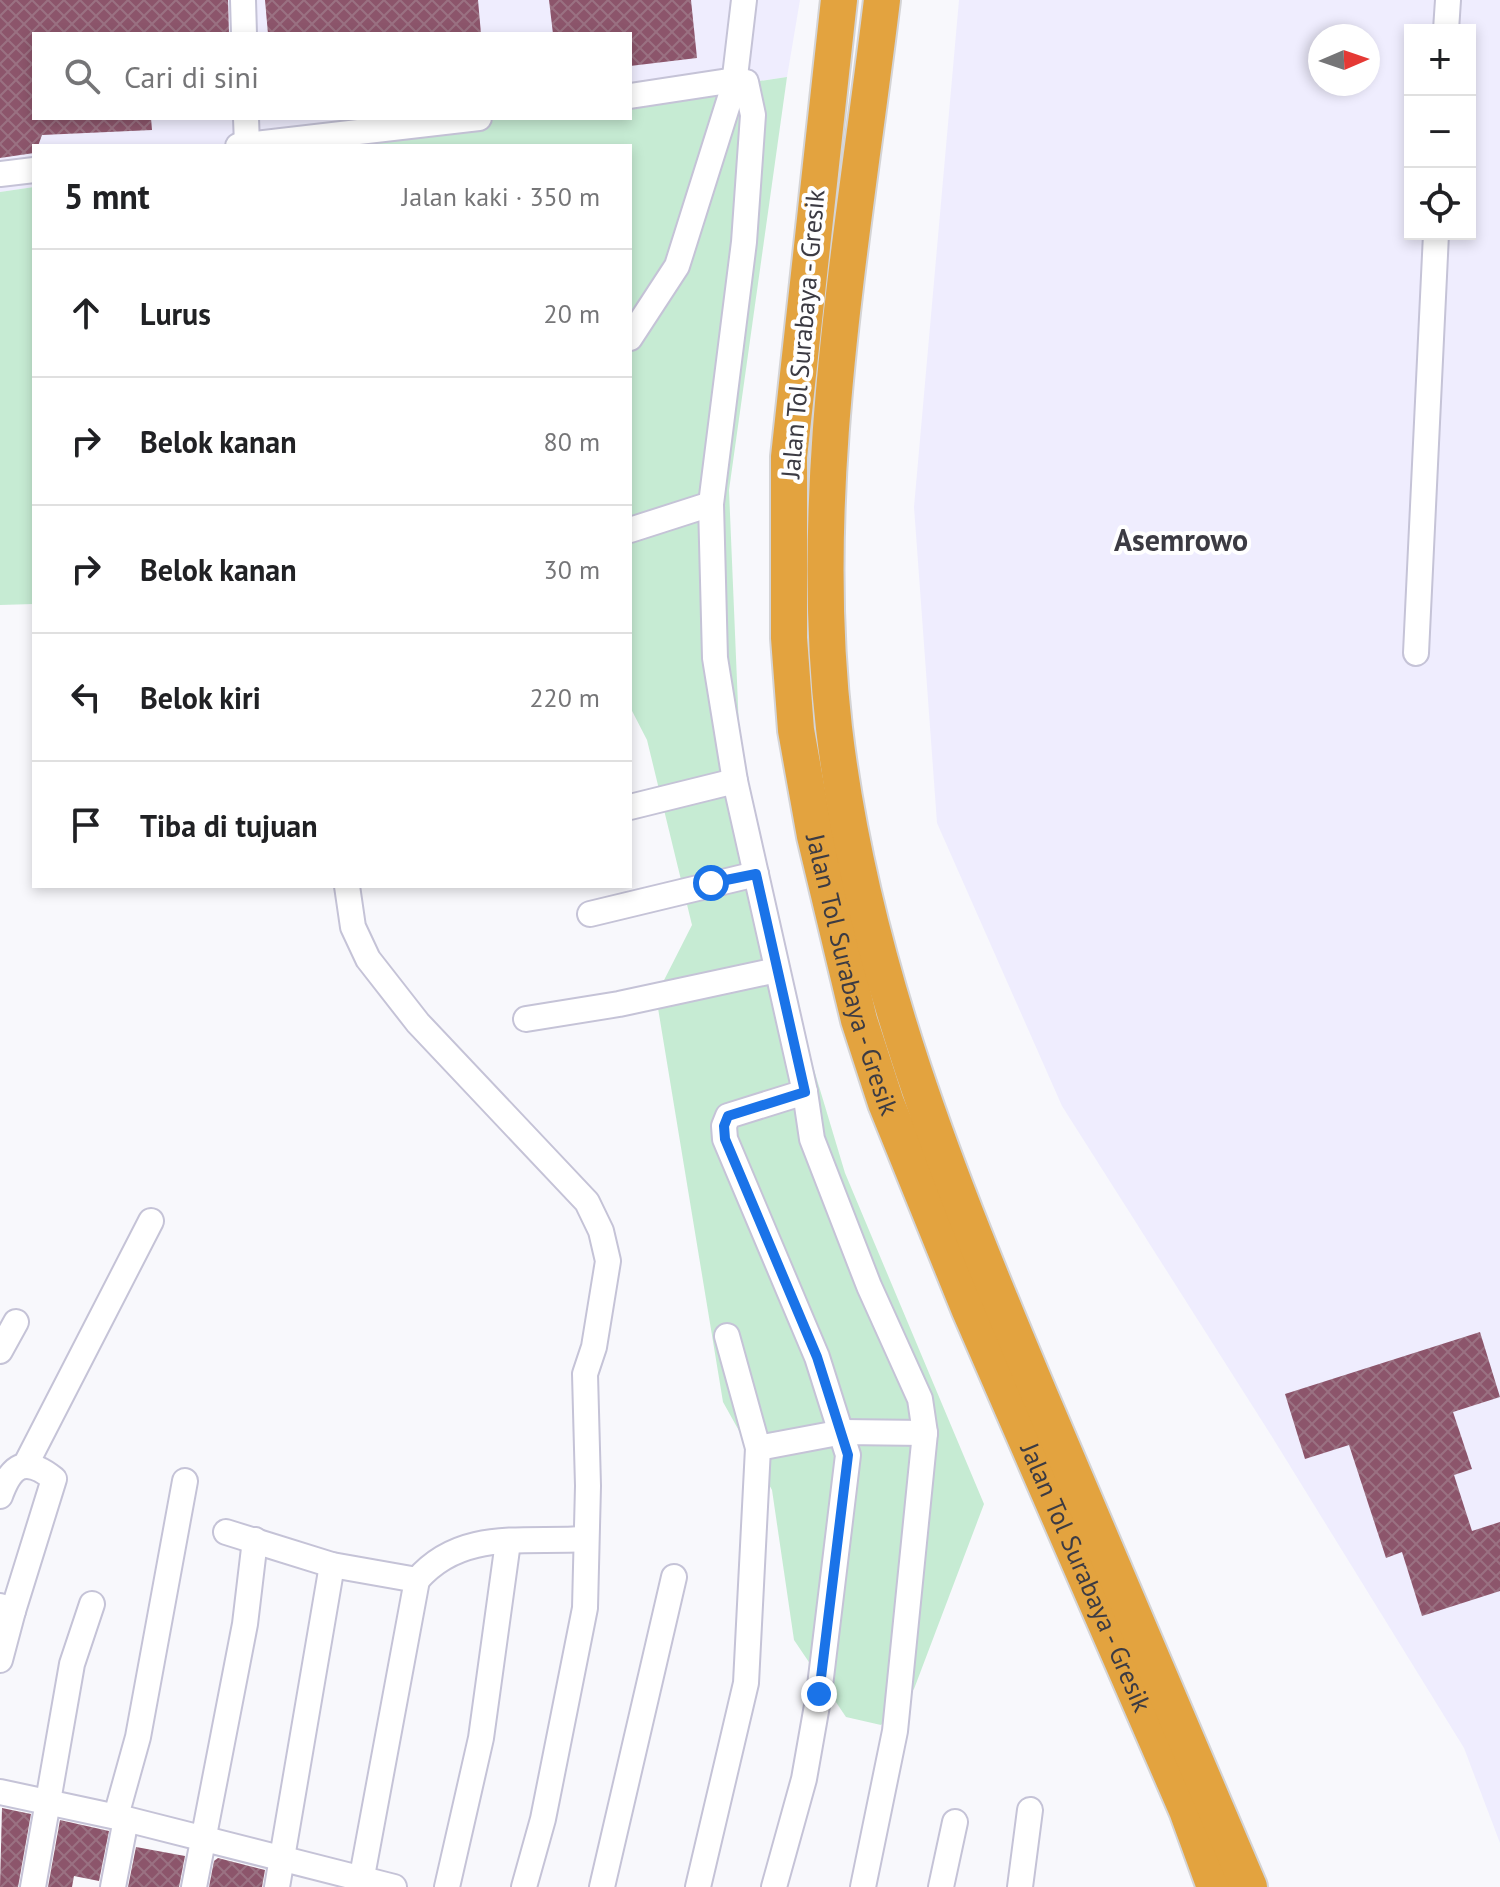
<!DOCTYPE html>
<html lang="id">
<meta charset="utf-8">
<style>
body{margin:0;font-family:"PT Sans",sans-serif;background:#f6f6f6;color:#202124}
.controls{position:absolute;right:24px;top:24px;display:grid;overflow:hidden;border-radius:0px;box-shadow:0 4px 12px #0003}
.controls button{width:72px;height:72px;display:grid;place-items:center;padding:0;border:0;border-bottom:2px solid #e0e0e0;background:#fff;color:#202124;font:40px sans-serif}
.compass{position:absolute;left:1308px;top:24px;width:72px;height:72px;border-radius:50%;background:#fff;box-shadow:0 4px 12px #0003;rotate:88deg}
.stop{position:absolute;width:24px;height:24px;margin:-18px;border:6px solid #1a73e8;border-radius:50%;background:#fff}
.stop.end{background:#1a73e8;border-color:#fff;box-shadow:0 2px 8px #0008}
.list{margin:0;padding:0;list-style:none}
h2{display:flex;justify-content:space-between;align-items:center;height:104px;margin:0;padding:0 32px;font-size:34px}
h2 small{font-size:26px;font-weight:400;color:#757577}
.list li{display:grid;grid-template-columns:52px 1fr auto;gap:24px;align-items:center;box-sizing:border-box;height:128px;padding:0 32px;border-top:2px solid #e0e0e0}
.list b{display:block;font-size:30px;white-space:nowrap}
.list em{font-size:26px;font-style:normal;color:#757577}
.icon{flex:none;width:44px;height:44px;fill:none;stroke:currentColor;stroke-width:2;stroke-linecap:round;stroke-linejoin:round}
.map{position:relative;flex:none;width:1500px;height:1887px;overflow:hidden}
.search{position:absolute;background:#fff;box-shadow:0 4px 12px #0003;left:32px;top:32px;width:600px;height:88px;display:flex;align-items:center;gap:20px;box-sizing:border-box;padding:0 28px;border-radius:0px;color:#757577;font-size:30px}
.panel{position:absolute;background:#fff;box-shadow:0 4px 12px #0003;left:32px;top:144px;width:600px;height:744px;border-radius:0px}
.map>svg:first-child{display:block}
</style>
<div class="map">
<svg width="1500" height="1887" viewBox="0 0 1500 1887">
<defs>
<pattern id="building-cross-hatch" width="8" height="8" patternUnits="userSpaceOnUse" patternTransform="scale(2)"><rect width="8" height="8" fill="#8c556b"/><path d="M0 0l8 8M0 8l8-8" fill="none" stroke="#9a7182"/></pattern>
</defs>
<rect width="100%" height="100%" fill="#f8f8fc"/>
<g fill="#efedfe" fill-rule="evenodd">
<polygon points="0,0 800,0 787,77 630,100 630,34 34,34 34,118 507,118 314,146 34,146 34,187 0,192"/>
<path d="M959,0h541v1843l-36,-95 -195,-316 -207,-326 -125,-283 -23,-316zM1410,30h60v204h-60zM1320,36h48v48h-48z"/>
</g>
<g fill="#c6ebd3">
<polygon points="787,77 729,490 740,753 779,953 845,1173 984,1504 914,1689 881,1725 846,1717 794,1640 772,1490 723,1402 656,996 692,925 647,740 630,707 630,146 314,146 507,118 630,118 630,100"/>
<polygon points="34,187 34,604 0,605 0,192"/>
</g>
<g fill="url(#building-cross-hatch)">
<polygon points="0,0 228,0 229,34 34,34 34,118 151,118 152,130 42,135 38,146 34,146 34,153 0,158"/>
<polygon points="265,0 478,0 481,34 268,34"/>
<polygon points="549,0 691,0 697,58 630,66 630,34 553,34"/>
<polygon points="1480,1332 1500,1397 1453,1412 1472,1469 1454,1475 1472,1531 1500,1522 1500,1591 1422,1616 1402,1552 1386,1558 1349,1445 1305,1459 1285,1394"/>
<polygon points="2,1808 31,1814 18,1887 0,1887"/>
<polygon points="60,1820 109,1831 99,1881 74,1876 72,1887 48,1887"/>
<polygon points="136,1847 185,1856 179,1887 128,1887"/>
<polygon points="218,1858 265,1870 262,1887 209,1887 214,1861"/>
</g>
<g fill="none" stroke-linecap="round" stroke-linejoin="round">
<g stroke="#c5c3d7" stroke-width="28">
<g id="minor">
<polyline points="243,0 244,34"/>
<polyline points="1446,30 1448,0"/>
<polyline points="630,96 735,80 746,82 753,115 744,242 711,504 715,658 735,781 805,1092 812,1139 869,1286 920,1399 925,1433 895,1731 863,1887"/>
<polyline points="246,118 247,145"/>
<polyline points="238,146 479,118"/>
<polyline points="0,174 34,170"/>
<polyline points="630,338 677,266 734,85 744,0"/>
<polyline points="630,530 711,504"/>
<polyline points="1416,653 1436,234"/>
<polyline points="630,807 735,781"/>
<polyline points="347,886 353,927 368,959 418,1023 587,1202 601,1231 608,1261 594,1347 585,1374 588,1486 585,1608 543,1819 524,1887"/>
<polyline points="590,914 756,874"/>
<polyline points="526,1019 619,1004 777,970"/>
<polyline points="0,1351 16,1322"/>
<polyline points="758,1448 843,1432 925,1433"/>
<polyline points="25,1466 151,1221"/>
<path d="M0,1496c11,-30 24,-41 54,-17l-41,132"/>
<path d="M226,1532l106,33 85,15c44,-51 106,-37 168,-41"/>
<polyline points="0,1606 13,1611 0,1660"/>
<polyline points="0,1792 126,1819 394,1887"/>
<polyline points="116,1816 138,1737 185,1481"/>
<polyline points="33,1887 72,1664 92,1604"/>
<polyline points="113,1887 126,1819"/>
<polyline points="194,1887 245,1624 255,1540"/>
<polyline points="277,1887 332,1565"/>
<polyline points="360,1887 417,1580"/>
<polyline points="447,1887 481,1738 508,1542"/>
<polyline points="602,1887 674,1577"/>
<polyline points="698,1887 746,1683 758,1448 727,1336"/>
<polyline points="774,1887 804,1779 819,1694 848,1455 817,1357 725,1139 724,1126 728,1116 805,1092"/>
<polyline points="941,1887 955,1822"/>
<polyline points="1020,1887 1030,1810"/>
</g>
</g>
<g stroke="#d4d4d6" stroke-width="40">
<g id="highway">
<path id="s1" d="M839,0l-50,457v181l7,92 19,106 44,184 27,83 83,205 218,502 28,77"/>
<path d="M882,0c-29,240 -76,485 -48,728 28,238 114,449 206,668 69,164 140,327 209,491"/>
</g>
</g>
<use href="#minor" stroke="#fff" stroke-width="24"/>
<use href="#highway" stroke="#e3a33f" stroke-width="36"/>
</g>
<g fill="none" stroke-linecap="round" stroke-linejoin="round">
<polyline stroke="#1a73e8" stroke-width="10" points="711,883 756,874 805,1092 728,1116 724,1126 725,1139 817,1357 848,1455 819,1694"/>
</g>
<g text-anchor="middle" stroke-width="8" stroke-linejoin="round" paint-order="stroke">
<g font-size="26" fill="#3c3b43" stroke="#fff">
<text transform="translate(803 334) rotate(-85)" y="9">Jalan Tol Surabaya - Gresik</text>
<text dy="9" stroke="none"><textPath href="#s1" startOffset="984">Jalan Tol Surabaya - Gresik</textPath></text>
<text dy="9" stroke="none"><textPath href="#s1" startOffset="1632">Jalan Tol Surabaya - Gresik</textPath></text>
</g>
<g font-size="30" font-weight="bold" fill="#3c3b43" stroke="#fff">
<text x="1181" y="551">Asemrowo</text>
</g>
</g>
</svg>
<div class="controls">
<button>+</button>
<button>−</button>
<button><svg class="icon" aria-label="locate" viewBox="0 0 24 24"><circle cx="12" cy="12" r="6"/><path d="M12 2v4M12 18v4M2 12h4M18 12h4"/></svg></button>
</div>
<svg class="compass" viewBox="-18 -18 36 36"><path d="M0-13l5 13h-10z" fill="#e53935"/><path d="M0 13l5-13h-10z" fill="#757577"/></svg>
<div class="stop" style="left:711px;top:883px"></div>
<div class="stop end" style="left:819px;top:1694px"></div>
<div class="search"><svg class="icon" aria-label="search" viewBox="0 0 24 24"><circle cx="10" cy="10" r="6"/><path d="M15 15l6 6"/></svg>Cari di sini</div>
<section class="panel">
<h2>5 mnt<small>Jalan kaki · 350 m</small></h2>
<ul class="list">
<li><svg class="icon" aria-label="ahead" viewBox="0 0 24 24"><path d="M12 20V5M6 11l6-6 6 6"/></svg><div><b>Lurus</b></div><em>20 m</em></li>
<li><svg class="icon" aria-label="right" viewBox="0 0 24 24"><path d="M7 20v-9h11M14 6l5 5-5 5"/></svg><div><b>Belok kanan</b></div><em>80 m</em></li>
<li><svg class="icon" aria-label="right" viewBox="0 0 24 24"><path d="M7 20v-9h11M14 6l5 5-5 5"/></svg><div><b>Belok kanan</b></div><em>30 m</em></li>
<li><svg class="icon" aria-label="left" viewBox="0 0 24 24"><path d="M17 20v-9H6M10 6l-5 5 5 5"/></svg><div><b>Belok kiri</b></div><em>220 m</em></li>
<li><svg class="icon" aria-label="arrive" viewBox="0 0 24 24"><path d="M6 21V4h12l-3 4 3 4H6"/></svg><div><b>Tiba di tujuan</b></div></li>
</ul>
</section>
</div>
